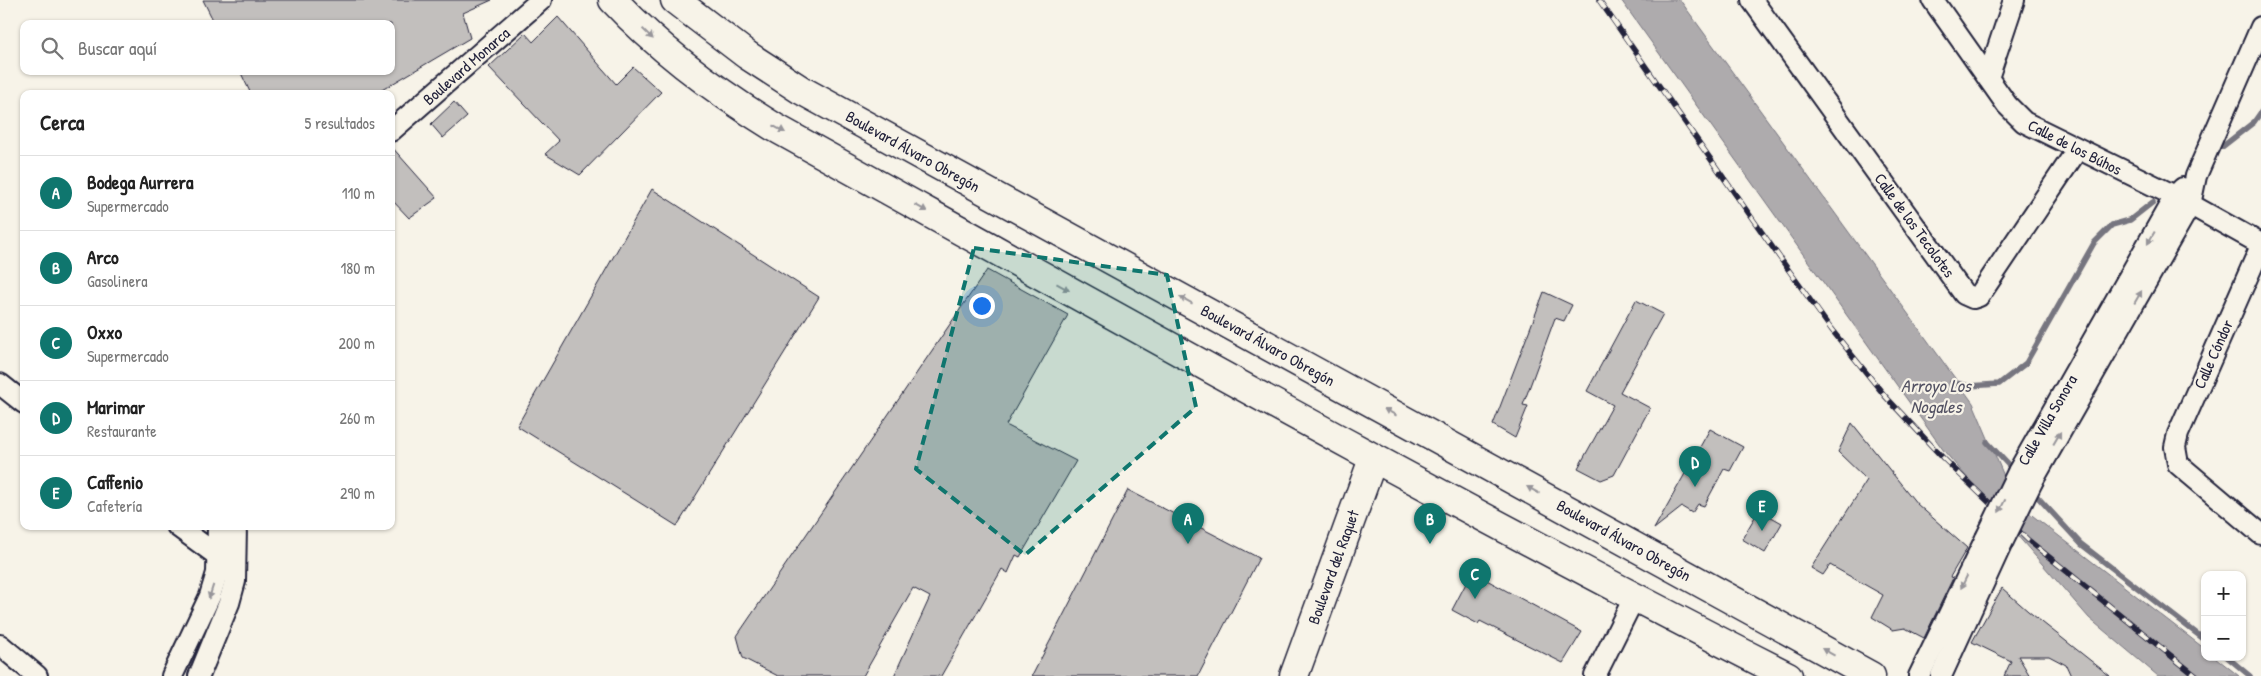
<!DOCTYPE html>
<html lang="es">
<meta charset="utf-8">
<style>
body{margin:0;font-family:"Patrick Hand",sans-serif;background:#f6f6f6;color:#222}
.controls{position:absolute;right:15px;bottom:15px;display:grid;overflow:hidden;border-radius:10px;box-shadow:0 1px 4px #0004}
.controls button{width:45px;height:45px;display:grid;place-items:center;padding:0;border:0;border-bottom:1px solid #e0e0e0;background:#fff;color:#222;font:25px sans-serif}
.you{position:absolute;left:981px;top:305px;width:18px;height:18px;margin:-12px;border:4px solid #fff;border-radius:50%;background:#1a73e8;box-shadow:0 0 0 8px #1a73e833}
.badge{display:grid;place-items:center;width:32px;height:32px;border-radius:50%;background:#0f766e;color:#fff;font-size:16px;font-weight:700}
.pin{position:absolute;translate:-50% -41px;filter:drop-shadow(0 1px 2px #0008)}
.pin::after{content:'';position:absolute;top:26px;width:18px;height:15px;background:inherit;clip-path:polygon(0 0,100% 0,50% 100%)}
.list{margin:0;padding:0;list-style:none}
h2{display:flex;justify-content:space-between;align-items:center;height:65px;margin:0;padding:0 20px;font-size:21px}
h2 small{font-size:16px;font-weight:400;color:#767676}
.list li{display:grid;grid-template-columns:32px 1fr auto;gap:15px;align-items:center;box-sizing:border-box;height:75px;padding:0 20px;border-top:1px solid #e0e0e0}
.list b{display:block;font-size:19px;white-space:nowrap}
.list p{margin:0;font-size:16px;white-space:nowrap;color:#767676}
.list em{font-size:16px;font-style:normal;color:#767676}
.icon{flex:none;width:28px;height:28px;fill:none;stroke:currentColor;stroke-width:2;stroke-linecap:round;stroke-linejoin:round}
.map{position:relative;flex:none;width:2261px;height:676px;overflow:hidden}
.search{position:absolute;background:#fff;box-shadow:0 1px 4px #0004;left:20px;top:20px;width:375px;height:55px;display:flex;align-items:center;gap:12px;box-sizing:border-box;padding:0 18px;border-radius:10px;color:#767676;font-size:19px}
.panel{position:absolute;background:#fff;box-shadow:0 1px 4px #0004;left:20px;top:90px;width:375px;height:440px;border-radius:10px}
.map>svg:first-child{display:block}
</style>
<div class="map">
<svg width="2261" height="676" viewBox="0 0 2261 676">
<rect width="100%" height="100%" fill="#f7f3e8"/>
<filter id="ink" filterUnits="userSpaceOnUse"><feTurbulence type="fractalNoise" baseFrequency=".02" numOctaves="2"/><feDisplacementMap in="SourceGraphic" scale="10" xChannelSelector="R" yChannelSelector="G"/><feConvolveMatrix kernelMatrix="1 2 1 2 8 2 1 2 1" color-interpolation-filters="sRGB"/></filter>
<g filter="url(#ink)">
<polygon fill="#aeabad" stroke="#76747f" points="1621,0 1680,0 1973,403 2015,502 2205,649 2205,657 2215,657 2239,676 2158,676 2089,618 1944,451"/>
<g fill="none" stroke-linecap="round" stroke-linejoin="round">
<g stroke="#76747f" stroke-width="5.5">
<polyline points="2222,147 2254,122 2261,112"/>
<polyline points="1952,382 1969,386 1999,384 2026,363 2094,243 2112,225 2130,220 2153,202"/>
<polyline points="1987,442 2015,472"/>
<polyline points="2033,492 2081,544 2205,640"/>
<polyline points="2227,657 2250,676"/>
</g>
</g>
<g fill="#c2bfbd" stroke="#22223b">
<polygon points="203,0 492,0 463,13 470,38 375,94 251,94 240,71 391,71 391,24 215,24"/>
<polygon points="558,17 616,84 633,67 661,92 580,175 545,154 559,141 489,67 525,33 533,42"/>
<polygon points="454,102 467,117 443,138 431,124"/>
<polygon points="391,146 437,198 409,218 391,199"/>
<polygon points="652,189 819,297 677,526 517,426"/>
<polygon points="987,270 1068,315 1006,425 1076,461 1020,557 1016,555 1008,573 1002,569 941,676 894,676 930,597 913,588 863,676 778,676 743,658 737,636"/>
<polygon points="1544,292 1572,305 1564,321 1555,318 1523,405 1528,406 1515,438 1493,425"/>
<polygon points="1636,300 1663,314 1620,392 1650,408 1614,475 1601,480 1578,468 1613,405 1587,391"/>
<polygon points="1852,423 1917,504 1967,548 1950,577 1953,578 1924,638 1905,628 1893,630 1872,617 1883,595 1830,565 1823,575 1811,568 1867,480 1838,452"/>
<polygon points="1710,429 1743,447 1730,471 1724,469 1704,506 1698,504 1692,513 1682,507 1654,529"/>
<polygon points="1128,490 1259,558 1198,676 1032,676"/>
<polygon points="1759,510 1782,523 1765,553 1742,539"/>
<polygon points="1472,572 1582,632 1563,663 1480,621 1478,624 1452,610"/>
<polygon points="2002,588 2028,611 2110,676 2071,676 2066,665 2049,656 2018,656 2030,676 2004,676 2011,661 1972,642"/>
</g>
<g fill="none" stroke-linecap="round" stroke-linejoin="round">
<g stroke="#22223b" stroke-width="24">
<g id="street">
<polyline points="1752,0 1964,294 1973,298 1979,296 2077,150"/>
<polyline points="1933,0 2007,105 2024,122 2175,196 2261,244"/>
<polyline points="1988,78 2014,0"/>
<polyline points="391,131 541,0"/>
<polyline points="2261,246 2178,434 2175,447 2178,464 2261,534"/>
<polyline points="0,384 24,403"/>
<polyline points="2018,472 2175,196 2183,188"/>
<polyline points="2033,480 2190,205 2196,176 2261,27"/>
<polyline points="177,526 218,556"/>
<polyline points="0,645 37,676"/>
<polyline points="172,676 210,596 217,573 218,526"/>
<polyline points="199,676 229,603 235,581 236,526"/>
<polyline points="1595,676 1634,598"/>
<polyline points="1919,676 1986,538"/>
<polyline points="1941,676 2001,545"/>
</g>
</g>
<g stroke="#22223b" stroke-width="31">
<polyline id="secondary" points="1294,676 1373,459"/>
</g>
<g stroke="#22223b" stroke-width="31">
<g id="highway">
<path d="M613,0c47,50 102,91 161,127 336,186 671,375 1014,549"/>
<polyline points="675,0 747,55 801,90 1871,676"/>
</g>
</g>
<use href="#street" stroke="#f7f3e8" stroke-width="20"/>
<use href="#secondary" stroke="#f7f3e8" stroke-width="28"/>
<use href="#highway" stroke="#f7f3e8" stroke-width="28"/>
<g stroke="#22223b" stroke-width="5.5">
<polyline id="rail" points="1599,0 1780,258 1831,329 1885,396 1943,458 2028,540 2196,676"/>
</g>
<use href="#rail" stroke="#f7f3e8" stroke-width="4" stroke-dasharray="11" stroke-linecap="butt"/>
<g stroke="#22223b" stroke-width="24" stroke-linecap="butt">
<g id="street-bridge">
<polyline points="1986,538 2018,472"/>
<polyline points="2001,545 2033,480"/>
</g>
</g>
<use href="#street-bridge" stroke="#f7f3e8" stroke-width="20"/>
</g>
<defs><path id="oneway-solid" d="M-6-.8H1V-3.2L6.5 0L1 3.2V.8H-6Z" transform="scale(1.25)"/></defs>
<g fill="#97959a">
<use href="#oneway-solid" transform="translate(648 34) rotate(44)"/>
<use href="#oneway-solid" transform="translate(779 129) rotate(29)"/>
<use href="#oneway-solid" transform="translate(921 208) rotate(29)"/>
<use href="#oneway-solid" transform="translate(2151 238) rotate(120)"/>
<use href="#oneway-solid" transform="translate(1063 287) rotate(29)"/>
<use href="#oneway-solid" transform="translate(2138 297) rotate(-60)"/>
<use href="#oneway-solid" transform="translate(1186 300) rotate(-151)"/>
<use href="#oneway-solid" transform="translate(1390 412) rotate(-151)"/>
<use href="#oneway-solid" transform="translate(2057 438) rotate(-60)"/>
<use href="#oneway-solid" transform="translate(1533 490) rotate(-151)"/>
<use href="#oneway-solid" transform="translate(2002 506) rotate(117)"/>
<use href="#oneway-solid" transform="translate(1964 582) rotate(116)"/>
<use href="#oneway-solid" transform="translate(211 592) rotate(108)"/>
<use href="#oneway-solid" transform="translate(1828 652) rotate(-151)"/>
</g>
</g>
<path fill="#0f766e" fill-opacity="0.2" stroke="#0f766e" stroke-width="4" stroke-dasharray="10 6" stroke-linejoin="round" d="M974,248l193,27 29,132 -171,148 -109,-86z"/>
<g text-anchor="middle" stroke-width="4.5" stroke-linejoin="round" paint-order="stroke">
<g font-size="16" fill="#22223b" stroke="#f7f3e8">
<text transform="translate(466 66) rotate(-41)" y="6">Boulevard Monarca</text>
<text transform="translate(2075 147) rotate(27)" y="6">Calle de los Búhos</text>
<text transform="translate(913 151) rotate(29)" y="6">Boulevard Álvaro Obregón</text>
<text transform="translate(1915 225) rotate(54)" y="6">Calle de los Tecolotes</text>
<text transform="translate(1268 345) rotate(29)" y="6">Boulevard Álvaro Obregón</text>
<text transform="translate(2213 354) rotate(-66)" y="6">Calle Cóndor</text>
<text transform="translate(2047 420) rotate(-60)" y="6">Calle Villa Sonora</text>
<text transform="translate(1624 540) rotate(29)" y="6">Boulevard Álvaro Obregón</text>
<text transform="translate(1333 567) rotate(-70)" y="6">Boulevard del Raquet</text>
</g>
<g font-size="18" font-style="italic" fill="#535263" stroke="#f7f3e8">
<text x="1936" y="392">Arroyo Los<tspan x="1936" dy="21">Nogales</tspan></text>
</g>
</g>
</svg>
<div class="controls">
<button>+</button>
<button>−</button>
</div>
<div class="you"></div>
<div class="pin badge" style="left:1188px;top:544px">A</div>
<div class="pin badge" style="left:1430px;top:544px">B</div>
<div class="pin badge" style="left:1475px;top:599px">C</div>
<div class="pin badge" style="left:1695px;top:487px">D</div>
<div class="pin badge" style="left:1762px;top:531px">E</div>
<div class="search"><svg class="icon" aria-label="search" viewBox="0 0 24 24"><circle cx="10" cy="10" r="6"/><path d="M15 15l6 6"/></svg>Buscar aquí</div>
<section class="panel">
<h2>Cerca<small>5 resultados</small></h2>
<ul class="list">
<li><span class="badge">A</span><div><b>Bodega Aurrera</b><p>Supermercado</p></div><em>110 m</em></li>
<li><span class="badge">B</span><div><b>Arco</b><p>Gasolinera</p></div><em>180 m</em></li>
<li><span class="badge">C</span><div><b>Oxxo</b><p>Supermercado</p></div><em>200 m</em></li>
<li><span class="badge">D</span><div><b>Marimar</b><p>Restaurante</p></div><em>260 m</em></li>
<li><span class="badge">E</span><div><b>Caffenio</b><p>Cafetería</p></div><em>290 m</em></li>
</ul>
</section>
</div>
